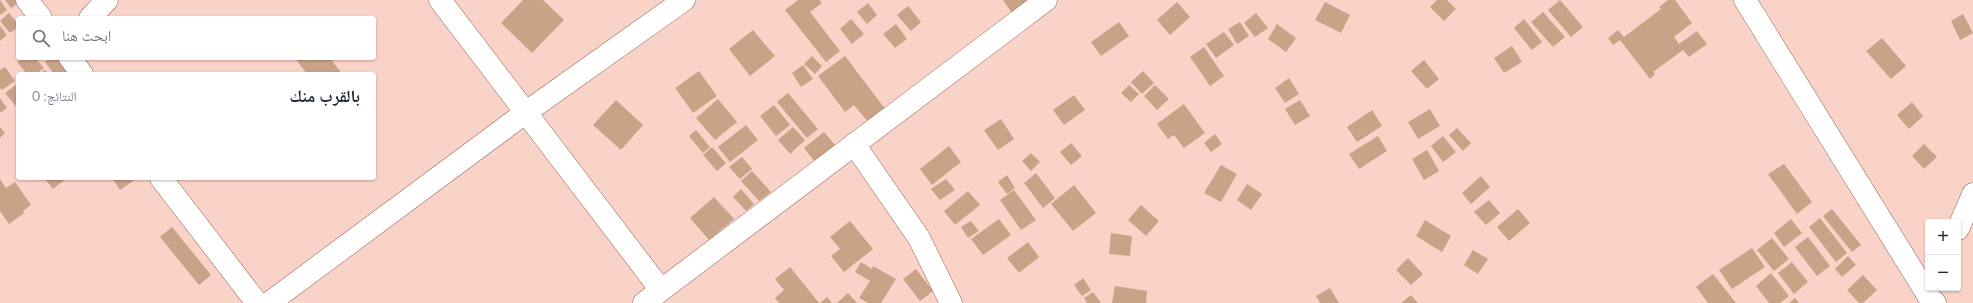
<!DOCTYPE html>
<html lang="ar">
<meta charset="utf-8">
<style>
body{margin:0;font-family:Figtree,"Noto Naskh Arabic",sans-serif;background:#f2f2f3;color:#1f2937;direction:rtl}
.controls{position:absolute;right:12px;bottom:12px;display:grid;overflow:hidden;border-radius:4px;box-shadow:0 1px 3px #0004}
.controls button{width:36px;height:36px;display:grid;place-items:center;padding:0;border:0;border-bottom:1px solid #e0e1e3;background:#fff;color:#1f2937;font:20px sans-serif}
.list{margin:0;padding:0;list-style:none}
h2{display:flex;justify-content:space-between;align-items:center;height:52px;margin:0;padding:0 16px;font-size:17px}
h2 small{font-size:13px;font-weight:400;color:#747a83}
.icon{flex:none;width:22px;height:22px;fill:none;stroke:currentColor;stroke-width:2;stroke-linecap:round;stroke-linejoin:round}
.map{position:relative;flex:none;width:1973px;height:303px;overflow:hidden;direction:ltr}
.search{position:absolute;background:#fff;box-shadow:0 1px 3px #0004;left:16px;top:16px;width:360px;height:44px;display:flex;align-items:center;gap:10px;box-sizing:border-box;padding:0 14px;border-radius:4px;color:#747a83;font-size:15px}
.panel{position:absolute;background:#fff;box-shadow:0 1px 3px #0004;left:16px;top:72px;width:360px;height:108px;border-radius:4px;direction:rtl}
.map>svg:first-child{display:block}
</style>
<div class="map">
<svg width="1973" height="303" viewBox="0 0 1973 303">
<rect width="100%" height="100%" fill="#fad3c8"/>
<g fill="#c9a388">
<polygon points="0,0 7,10 0,15"/>
<polygon points="5,0 18,0 20,2 11,8"/>
<polygon points="523,0 543,0 564,20 532,53 501,23"/>
<polygon points="798,0 819,0 822,3 810,12 840,51 826,62 785,10"/>
<polygon points="1003,0 1035,0 1014,16"/>
<polygon points="1437,0 1447,0 1456,9 1444,21 1430,7"/>
<polygon points="1560,0 1583,27 1571,37 1548,10"/>
<polygon points="1668,0 1675,0 1692,23 1674,37 1679,44 1697,31 1707,44 1689,57 1683,50 1653,72 1655,74 1650,79 1620,40 1613,45 1608,38 1618,30 1624,37 1661,9 1659,7"/>
<polygon points="1177,2 1190,17 1170,35 1157,20"/>
<polygon points="1325,2 1350,15 1341,33 1315,20"/>
<polygon points="868,3 877,15 867,24 857,12"/>
<polygon points="908,6 921,22 911,31 897,15"/>
<polygon points="1543,12 1565,37 1553,47 1531,22"/>
<polygon points="9,13 18,24 18,27 10,33 0,21"/>
<polygon points="1256,13 1268,28 1255,37 1244,23"/>
<polygon points="1963,14 1973,33 1960,40 1951,21"/>
<polygon points="851,19 864,34 852,44 840,29"/>
<polygon points="1524,19 1542,42 1532,50 1514,28"/>
<polygon points="1119,22 1129,36 1101,56 1091,42"/>
<polygon points="1240,22 1249,36 1237,44 1228,29"/>
<polygon points="896,24 907,39 895,48 883,34"/>
<polygon points="1277,24 1296,38 1286,52 1268,39"/>
<polygon points="0,26 7,35 0,41"/>
<polygon points="753,30 775,56 750,76 729,49"/>
<polygon points="1224,32 1234,45 1216,58 1206,44"/>
<polygon points="1882,38 1906,66 1891,79 1866,51"/>
<polygon points="1512,46 1522,62 1504,73 1494,58"/>
<polygon points="1204,47 1224,76 1210,86 1190,57"/>
<polygon points="812,56 822,66 815,74 804,64"/>
<polygon points="845,56 886,110 869,123 854,105 845,112 818,76"/>
<polygon points="22,58 35,58 44,68 36,74 27,74 17,62"/>
<polygon points="50,58 61,58 69,74 54,74 45,62"/>
<polygon points="295,58 330,58 342,74 307,74"/>
<polygon points="1424,60 1439,79 1427,89 1411,71"/>
<polygon points="803,65 813,79 801,87 792,73"/>
<polygon points="5,67 15,81 2,90 0,88 0,70"/>
<polygon points="45,70 48,74 39,74"/>
<polygon points="699,71 717,96 693,113 675,88"/>
<polygon points="1143,71 1154,83 1142,94 1131,82"/>
<polygon points="1289,78 1299,94 1285,103 1275,88"/>
<polygon points="17,84 18,85 18,109 5,93"/>
<polygon points="1129,85 1139,94 1131,102 1121,93"/>
<polygon points="1155,85 1169,99 1157,110 1144,96"/>
<polygon points="788,93 818,129 807,138 777,102"/>
<polygon points="1074,95 1085,110 1064,125 1053,110"/>
<polygon points="0,98 7,108 0,113"/>
<polygon points="718,99 737,122 715,140 696,118"/>
<polygon points="616,100 643,125 621,150 593,125"/>
<polygon points="1300,100 1310,116 1295,125 1285,109"/>
<polygon points="1912,102 1923,116 1909,129 1897,115"/>
<polygon points="1184,104 1205,133 1184,148 1174,135 1168,139 1157,124"/>
<polygon points="774,105 790,125 776,136 760,116"/>
<polygon points="1430,109 1440,126 1418,139 1408,122"/>
<polygon points="1372,110 1382,126 1357,142 1347,127"/>
<polygon points="1001,119 1014,139 998,150 984,130"/>
<polygon points="746,125 758,140 730,162 718,147"/>
<polygon points="0,127 5,133 0,138"/>
<polygon points="793,127 805,140 790,154 778,140"/>
<polygon points="1457,128 1471,143 1463,151 1449,135"/>
<polygon points="696,130 710,147 703,153 689,136"/>
<polygon points="824,132 835,145 815,162 804,148"/>
<polygon points="1215,134 1222,144 1211,152 1204,143"/>
<polygon points="1378,136 1387,151 1359,169 1349,154"/>
<polygon points="1443,136 1456,152 1443,162 1431,146"/>
<polygon points="1071,143 1082,156 1071,165 1060,152"/>
<polygon points="1924,144 1937,157 1924,169 1912,156"/>
<polygon points="949,146 961,162 932,185 920,169"/>
<polygon points="712,147 726,163 717,171 703,155"/>
<polygon points="1427,150 1439,171 1424,180 1412,159"/>
<polygon points="1031,153 1040,162 1031,171 1022,161"/>
<polygon points="742,157 752,169 740,179 729,167"/>
<polygon points="1784,164 1812,202 1797,214 1768,174"/>
<polygon points="1221,165 1237,174 1221,202 1204,193"/>
<polygon points="752,171 771,192 759,201 741,181"/>
<polygon points="1036,173 1055,198 1043,208 1024,183"/>
<polygon points="1007,175 1015,188 1007,194 998,182"/>
<polygon points="1481,176 1490,187 1471,204 1462,193"/>
<polygon points="44,178 67,178 53,189"/>
<polygon points="112,178 131,178 133,181 120,190"/>
<polygon points="0,179 6,188 15,182 31,205 23,211 24,213 9,224 0,211"/>
<polygon points="946,179 955,190 940,200 931,189"/>
<polygon points="1247,184 1262,194 1251,210 1237,200"/>
<polygon points="1074,185 1096,213 1073,231 1051,204"/>
<polygon points="741,189 754,204 746,211 733,197"/>
<polygon points="1014,190 1036,220 1021,230 1000,200"/>
<polygon points="968,191 980,205 955,225 944,211"/>
<polygon points="714,197 734,219 709,240 690,218"/>
<polygon points="1489,200 1500,213 1486,225 1474,212"/>
<polygon points="1141,205 1159,221 1146,236 1128,220"/>
<polygon points="1518,209 1530,223 1509,241 1497,227"/>
<polygon points="1832,209 1861,245 1852,252 1823,216"/>
<polygon points="1820,218 1847,253 1836,262 1809,227"/>
<polygon points="999,219 1011,235 983,255 971,239"/>
<polygon points="1791,219 1802,233 1784,247 1774,233"/>
<polygon points="1425,220 1451,236 1442,252 1416,236"/>
<polygon points="850,221 873,249 844,272 831,256 840,249 830,237"/>
<polygon points="971,221 979,231 968,238 961,227"/>
<polygon points="172,227 211,275 199,285 160,237"/>
<polygon points="1111,233 1132,236 1130,256 1109,254"/>
<polygon points="1808,237 1830,266 1817,276 1795,247"/>
<polygon points="1772,238 1789,259 1774,271 1757,250"/>
<polygon points="1028,242 1039,257 1019,273 1007,258"/>
<polygon points="1752,248 1765,267 1732,289 1719,270"/>
<polygon points="1473,250 1488,259 1478,274 1464,265"/>
<polygon points="1848,256 1856,265 1842,277 1835,269"/>
<polygon points="1408,258 1423,274 1411,285 1396,270"/>
<polygon points="861,262 872,269 873,266 896,279 881,303 868,303 859,298 870,281 855,272"/>
<polygon points="1792,262 1808,282 1794,294 1778,273"/>
<polygon points="790,267 819,303 779,303 775,298 784,290 775,279"/>
<polygon points="916,269 933,291 920,301 903,279"/>
<polygon points="1771,273 1789,296 1780,303 1769,303 1756,286"/>
<polygon points="1713,274 1736,303 1708,303 1696,287"/>
<polygon points="1863,275 1877,290 1863,303 1859,303 1847,290"/>
<polygon points="1083,278 1091,290 1082,296 1074,285"/>
<polygon points="1115,286 1147,291 1146,303 1112,303"/>
<polygon points="1330,288 1339,303 1320,303 1316,296"/>
<polygon points="1093,292 1101,303 1087,303 1084,298"/>
<polygon points="848,293 857,303 837,303"/>
<polygon points="1411,295 1418,303 1401,303"/>
<polygon points="827,297 832,303 820,303"/>
<polygon points="1795,298 1799,303 1789,303"/>
</g>
<g fill="none" stroke-linecap="round" stroke-linejoin="round">
<g stroke="#91675b" stroke-width="23">
<g id="minor">
<polyline points="27,0 41,18"/>
<polyline points="440,0 661,290"/>
<polyline points="1745,0 1929,297 1935,303"/>
<polyline points="90,18 107,0"/>
<polyline points="70,58 82,74"/>
<polyline points="854,144 919,238 951,303"/>
<polyline points="161,178 257,303"/>
<polyline points="1958,229 1973,194"/>
<polyline points="269,303 525,113 684,0"/>
<polyline points="644,303 1046,0"/>
</g>
</g>
<use href="#minor" stroke="#fff" stroke-width="22"/>
</g>
</svg>
<div class="controls">
<button>+</button>
<button>−</button>
</div>
<div class="search"><svg class="icon" aria-label="search" viewBox="0 0 24 24"><circle cx="10" cy="10" r="6"/><path d="M15 15l6 6"/></svg>ابحث هنا</div>
<section class="panel">
<h2>بالقرب منك<small>النتائج: 0</small></h2>
<ul class="list">
</ul>
</section>
</div>
